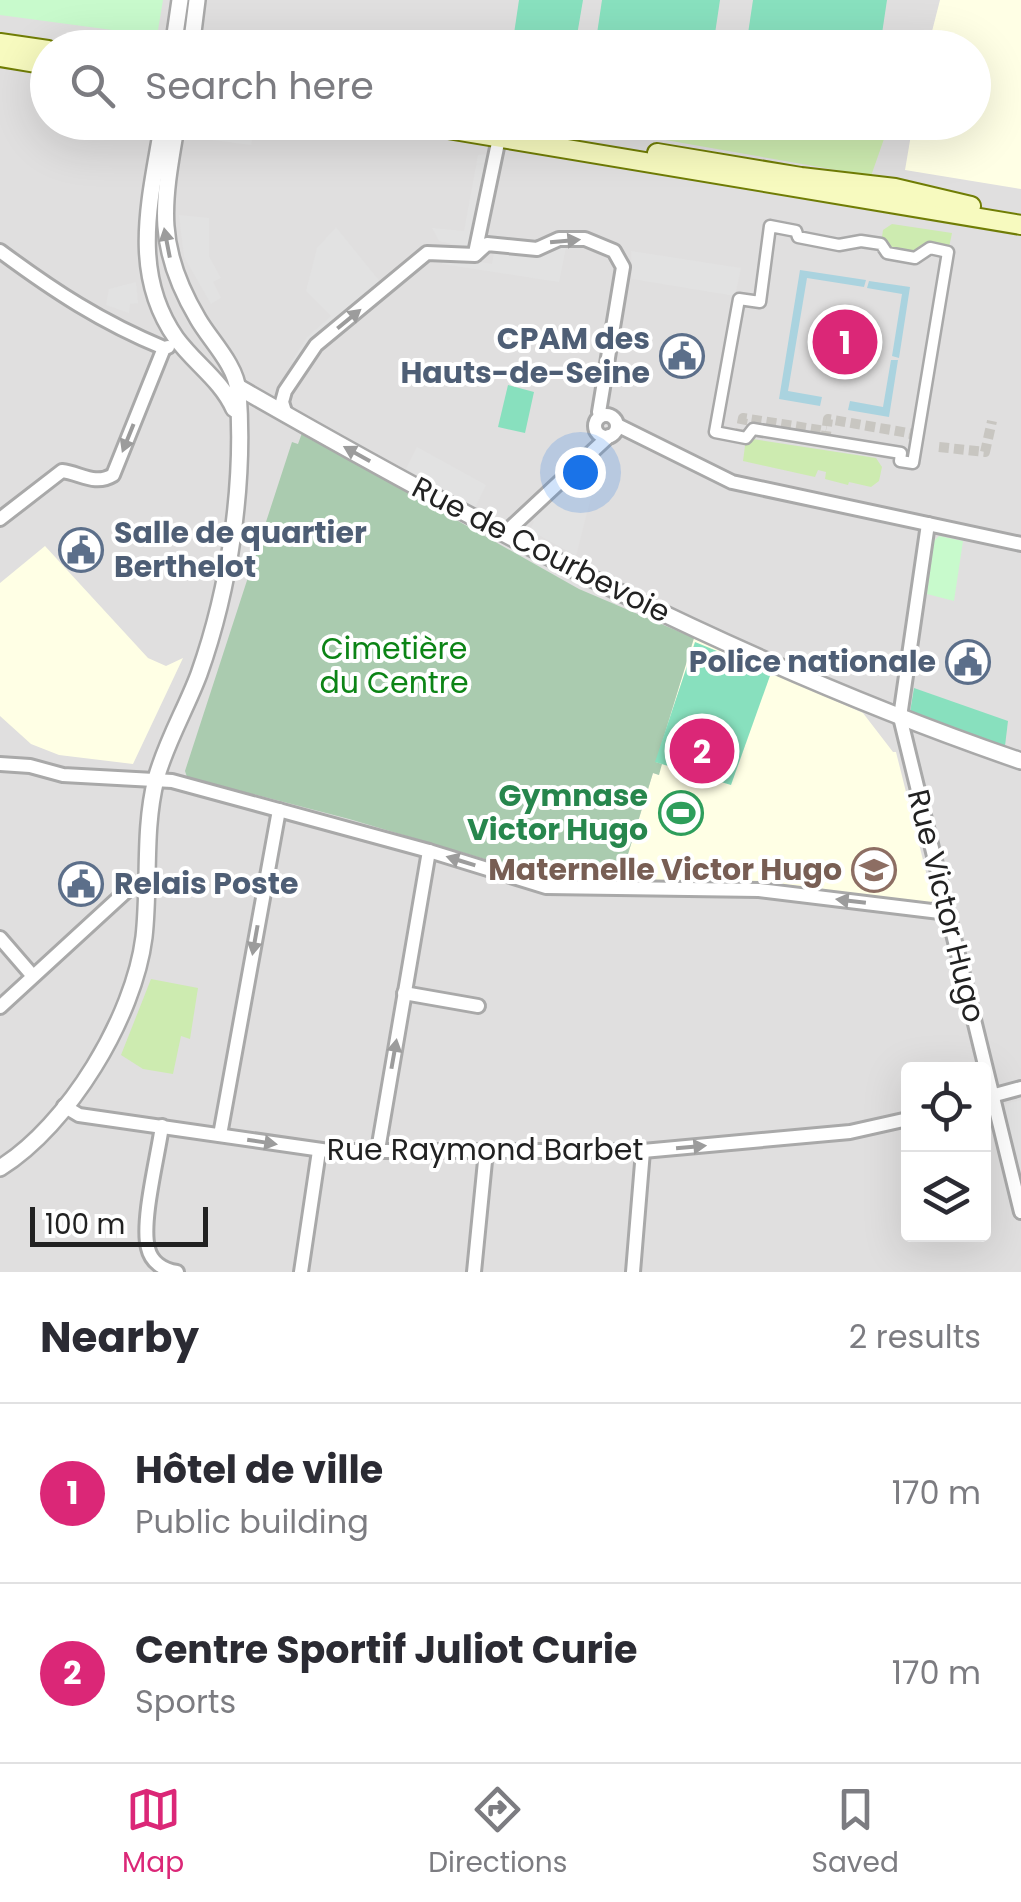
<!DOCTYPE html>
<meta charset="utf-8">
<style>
body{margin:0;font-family:Poppins,sans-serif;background:#f7f7f7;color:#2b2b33}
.controls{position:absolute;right:30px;bottom:30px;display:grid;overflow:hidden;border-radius:10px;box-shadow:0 10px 40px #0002}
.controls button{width:90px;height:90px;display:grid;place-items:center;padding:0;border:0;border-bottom:2px solid #e1e1e2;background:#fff;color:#2b2b33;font:50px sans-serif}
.scale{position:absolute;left:30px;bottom:25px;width:178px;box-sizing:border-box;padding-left:10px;border:5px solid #222;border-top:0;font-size:28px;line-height:35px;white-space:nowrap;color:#222;-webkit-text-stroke:8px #fff;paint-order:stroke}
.you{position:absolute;left:580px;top:472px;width:35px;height:35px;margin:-25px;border:8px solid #fff;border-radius:50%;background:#1a73e8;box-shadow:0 0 0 15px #1a73e833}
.badge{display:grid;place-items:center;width:65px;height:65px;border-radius:50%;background:#db2777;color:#fff;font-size:32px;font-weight:700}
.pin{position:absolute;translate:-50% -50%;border:5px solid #fff;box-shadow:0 2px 10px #0006}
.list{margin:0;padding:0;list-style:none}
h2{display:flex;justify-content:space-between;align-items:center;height:130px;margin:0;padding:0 40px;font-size:42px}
h2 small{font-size:32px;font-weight:400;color:#7c7c81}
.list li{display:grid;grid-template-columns:65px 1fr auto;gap:30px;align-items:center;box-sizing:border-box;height:180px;padding:0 40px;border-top:2px solid #e1e1e2}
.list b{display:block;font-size:38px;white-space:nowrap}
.list p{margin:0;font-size:32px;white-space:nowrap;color:#7c7c81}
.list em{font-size:32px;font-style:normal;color:#7c7c81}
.icon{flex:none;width:55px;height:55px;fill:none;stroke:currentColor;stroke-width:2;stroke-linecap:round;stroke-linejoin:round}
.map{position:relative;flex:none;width:1021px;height:1272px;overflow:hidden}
.search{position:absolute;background:#fff;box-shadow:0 10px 40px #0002;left:30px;right:30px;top:30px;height:110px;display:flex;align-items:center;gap:25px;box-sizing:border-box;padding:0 35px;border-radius:55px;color:#7c7c81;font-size:38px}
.sheet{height:490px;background:#fff}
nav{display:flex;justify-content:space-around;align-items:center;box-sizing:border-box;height:140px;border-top:2px solid #e1e1e2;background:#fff;font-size:28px;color:#7c7c81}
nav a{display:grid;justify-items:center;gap:5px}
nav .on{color:#db2777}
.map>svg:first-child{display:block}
</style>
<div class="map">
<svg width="1021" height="1272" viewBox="0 0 1021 1272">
<rect width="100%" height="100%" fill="#f2efe9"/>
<path fill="#e0dfdf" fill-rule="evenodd" d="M0,0h1021v1272h-1021zM48,48h926v74h-926zM908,1070h76v164h-76z"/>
<g fill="#ffffe5">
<polygon points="940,0 1021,0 1021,189 905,170 913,123 974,122 974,48 928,47"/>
<polygon points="45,546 148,658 166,666 183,658 133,764 59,755 31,744 0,716 0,583"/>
<polygon points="694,638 863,713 893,752 896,752 933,900 929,904 760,881 620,880 653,773 659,775 656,762"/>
</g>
<g fill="#cdebb0">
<polygon points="568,123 701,123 798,140 868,140 885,136 871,176"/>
<polygon points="892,224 952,233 948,252 930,248 915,258 887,253 881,244 883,230"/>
<polygon points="746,438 876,458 882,467 879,481 871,487 849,482 848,485 825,479 826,472 818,470 815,477 743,461"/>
<polygon points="151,979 198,988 190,1039 181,1036 173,1074 143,1069 121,1055"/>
</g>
<polygon fill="#aacbaf" points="302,433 579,589 694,638 656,762 662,764 659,775 653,773 620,880 552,879 349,819 187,777 185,771 292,442 298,444"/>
<g fill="#c8facc">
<polygon points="0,0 163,0 157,36 0,15"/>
<polygon points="939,536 963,541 954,601 927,594 934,541"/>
</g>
<g fill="#88e0be">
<polygon points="519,0 583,0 575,47 512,47"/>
<polygon points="602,0 720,0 713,47 595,47"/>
<polygon points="753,0 887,0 880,47 746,47"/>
<polygon points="508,385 534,392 525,433 498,427"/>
<polygon points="695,642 771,673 731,785 655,762"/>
<polygon points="914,688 1008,721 1005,746 910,712"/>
</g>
<g fill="#e2e2e2">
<polygon points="215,123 254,126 251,145 213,140"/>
<polygon points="490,154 470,248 439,241 432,228 464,231 478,155"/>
<polygon points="179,215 209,218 209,256 221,278 213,282 221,298 211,304 184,257"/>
<polygon points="336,227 382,284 299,367 291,362 307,337 331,316 306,291 317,248"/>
<polygon points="557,245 566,247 559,282 442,264 444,256 492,264 495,247"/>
<polygon points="631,251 741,268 735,296 632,279"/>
<polygon points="136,282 138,303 130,304 129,313 106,305 109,289"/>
<polygon points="417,447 486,485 475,508 406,469"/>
<polygon points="595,459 599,464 576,556 530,530 534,522 531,519"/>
<polygon points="1021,1100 1021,1169 1016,1170 1003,1111 1006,1104"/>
</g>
<g fill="#aad3df">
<polygon points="800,270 866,280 864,287 807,278 788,391 822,397 820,406 779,399"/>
<polygon points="869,281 910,287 899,358 892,356 902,294 867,288"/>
<polygon points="891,360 898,360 889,417 848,410 850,401 883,407"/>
</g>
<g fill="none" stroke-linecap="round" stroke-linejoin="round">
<g stroke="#c8c6c1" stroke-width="10" stroke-dasharray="10 5" stroke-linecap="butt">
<polyline points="739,439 743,418 826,431"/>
<polyline points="825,441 828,419 914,434 913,442"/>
<polyline points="939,447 985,452 992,421"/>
</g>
<g stroke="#a9a9a9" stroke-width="15">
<polygon id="pedestrian" points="770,226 796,231 798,237 839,245 861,241 881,244 887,253 915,258 930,248 948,252 913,463 900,461 901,453 753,429 746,438 715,432 739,299 760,302"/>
</g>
<g stroke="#a9a9a9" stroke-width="18">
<g id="minor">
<path d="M0,251c54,40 101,71 164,97l4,-1"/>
<polyline points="475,253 499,138"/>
<polyline points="286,415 282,402 285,391 316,345 427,253 475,255 487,244 537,249 559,239 585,239 614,251 623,267 599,412 601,416"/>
<circle cx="606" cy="426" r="11"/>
<polyline points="617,425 732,482 1021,544"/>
<path d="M0,519l62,-48c18,2 33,15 51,4l51,-127"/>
<polyline points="928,524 900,717 1021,1212"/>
<polyline points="504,534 609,436"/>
<polyline points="0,764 30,766 63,775 172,781 429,851 546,887 759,890 948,913"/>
<polyline points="0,938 32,975"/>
<polyline points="404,993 478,1006"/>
<polyline points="0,1007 133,885 147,882"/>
<polyline points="984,1098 1021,1088"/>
<polyline points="64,1106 79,1115 329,1151 643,1151 850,1132 908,1119"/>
<path d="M162,1126c-4,30 -21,95 -14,122 3,14 15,22 29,24"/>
<polyline points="220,1135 279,810"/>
<polyline points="378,1150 429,851"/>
<polyline points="301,1272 319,1151"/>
<polyline points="474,1272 486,1151"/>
<polyline points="633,1272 643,1151"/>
</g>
</g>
<g stroke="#a9a9a9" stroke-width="20">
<g id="tertiary">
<polyline points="173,48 180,0"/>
<polyline points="191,48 197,0"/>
<path d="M163,122c-12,75 -34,149 13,216 19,26 45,42 58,71"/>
<path d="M238,387c251,144 508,280 783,374"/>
<path d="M0,1168c69,-43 134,-151 144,-231 6,-53 -1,-106 12,-158 10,-37 30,-70 43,-105 31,-87 46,-191 39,-283 -2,-26 -28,-51 -40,-72 -44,-74 -35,-116 -21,-197"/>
</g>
</g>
<g stroke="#707d05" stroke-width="22">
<g id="secondary">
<polyline points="0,43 48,50"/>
<polyline points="0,57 48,65"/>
<polyline points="406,122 1021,225"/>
<polyline points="657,153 801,177 895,188 971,206"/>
</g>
</g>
<use href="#pedestrian" stroke="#fff" stroke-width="10"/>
<use href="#minor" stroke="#fff" stroke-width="12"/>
<use href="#tertiary" stroke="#fff" stroke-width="15"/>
<use href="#secondary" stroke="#f7fabf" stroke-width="18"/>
</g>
<defs><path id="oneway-solid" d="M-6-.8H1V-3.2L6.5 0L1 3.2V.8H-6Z" transform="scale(2.5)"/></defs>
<g fill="#9c9c9c">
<use href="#oneway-solid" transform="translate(565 241) rotate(-5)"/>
<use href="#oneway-solid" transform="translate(167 243) rotate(-101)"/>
<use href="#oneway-solid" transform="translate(349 319) rotate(-39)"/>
<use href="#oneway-solid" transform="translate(128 438) rotate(112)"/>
<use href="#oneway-solid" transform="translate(357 454) rotate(-151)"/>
<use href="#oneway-solid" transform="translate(461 861) rotate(-163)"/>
<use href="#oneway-solid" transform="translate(851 901) rotate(-173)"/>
<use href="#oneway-solid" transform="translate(255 940) rotate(100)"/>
<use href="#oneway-solid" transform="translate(394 1054) rotate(-80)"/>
<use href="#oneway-solid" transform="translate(262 1142) rotate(9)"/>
<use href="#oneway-solid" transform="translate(691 1147) rotate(-5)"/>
</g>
<defs>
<g id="civic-ring" transform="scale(2.25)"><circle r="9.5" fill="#fff" stroke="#5c6f8a" stroke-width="1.5"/><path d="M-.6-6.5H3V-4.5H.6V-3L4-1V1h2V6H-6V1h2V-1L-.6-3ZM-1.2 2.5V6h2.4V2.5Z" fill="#5c6f8a"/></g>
<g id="stadium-ring" transform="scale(2.25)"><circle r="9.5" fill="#fff" stroke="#2e9e5b" stroke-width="1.5"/><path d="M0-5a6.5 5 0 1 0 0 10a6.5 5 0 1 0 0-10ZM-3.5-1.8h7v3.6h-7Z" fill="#2e9e5b"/></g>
<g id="school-ring" transform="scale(2.25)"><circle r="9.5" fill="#fff" stroke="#8d6e63" stroke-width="1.5"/><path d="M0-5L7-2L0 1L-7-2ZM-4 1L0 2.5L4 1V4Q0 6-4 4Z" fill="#8d6e63"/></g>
</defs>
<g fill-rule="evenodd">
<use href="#civic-ring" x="682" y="356"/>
<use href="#civic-ring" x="81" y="550"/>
<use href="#civic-ring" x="968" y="662"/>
<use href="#stadium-ring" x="681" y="813"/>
<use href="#school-ring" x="874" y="870"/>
<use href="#civic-ring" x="81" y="884"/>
</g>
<g text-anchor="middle" stroke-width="8" stroke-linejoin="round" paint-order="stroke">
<g font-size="30" font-weight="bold" fill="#4e5e75" stroke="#fff" text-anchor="end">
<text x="650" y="349">CPAM des<tspan x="650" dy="34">Hauts-de-Seine</tspan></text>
<text x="114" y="543" text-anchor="start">Salle de quartier<tspan x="114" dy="34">Berthelot</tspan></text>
<text x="936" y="672">Police nationale</text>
<text x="114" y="894" text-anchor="start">Relais Poste</text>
</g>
<g font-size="30" fill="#222" stroke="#fff">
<text transform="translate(541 550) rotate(27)" y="10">Rue de Courbevoie</text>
<text transform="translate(946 906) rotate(76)" y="10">Rue Victor Hugo</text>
<text x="485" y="1160">Rue Raymond Barbet</text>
</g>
<g font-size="30" fill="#0c8416" stroke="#fff">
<text x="394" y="659">Cimetière<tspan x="394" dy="34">du Centre</tspan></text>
</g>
<g font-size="30" font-weight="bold" fill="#27864d" stroke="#fff" text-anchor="end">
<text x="648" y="806">Gymnase<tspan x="648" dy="34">Victor Hugo</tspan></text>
</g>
<g font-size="30" font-weight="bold" fill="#785e54" stroke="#fff" text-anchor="end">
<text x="842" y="880">Maternelle Victor Hugo</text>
</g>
</g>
</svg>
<div class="controls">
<button><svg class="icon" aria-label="locate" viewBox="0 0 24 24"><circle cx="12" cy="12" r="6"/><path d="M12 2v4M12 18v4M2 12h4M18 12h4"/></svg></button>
<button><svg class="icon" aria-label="layers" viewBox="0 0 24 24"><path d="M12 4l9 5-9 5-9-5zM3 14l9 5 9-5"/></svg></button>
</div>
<div class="scale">100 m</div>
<div class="you"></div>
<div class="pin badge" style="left:845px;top:342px">1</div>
<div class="pin badge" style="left:702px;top:751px">2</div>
<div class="search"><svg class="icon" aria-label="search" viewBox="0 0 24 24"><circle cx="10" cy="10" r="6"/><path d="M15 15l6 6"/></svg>Search here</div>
</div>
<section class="sheet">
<h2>Nearby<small>2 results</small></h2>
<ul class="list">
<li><span class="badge">1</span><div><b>Hôtel de ville</b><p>Public building</p></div><em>170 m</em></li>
<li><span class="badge">2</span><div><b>Centre Sportif Juliot Curie</b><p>Sports</p></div><em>170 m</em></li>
</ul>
</section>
<nav>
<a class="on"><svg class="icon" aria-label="map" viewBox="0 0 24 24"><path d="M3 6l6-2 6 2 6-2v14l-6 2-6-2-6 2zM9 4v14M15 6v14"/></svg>Map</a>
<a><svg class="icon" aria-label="directions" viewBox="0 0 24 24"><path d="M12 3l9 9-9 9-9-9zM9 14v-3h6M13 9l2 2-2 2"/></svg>Directions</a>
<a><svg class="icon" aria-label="saved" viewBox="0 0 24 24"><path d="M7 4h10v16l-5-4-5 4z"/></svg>Saved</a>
</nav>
